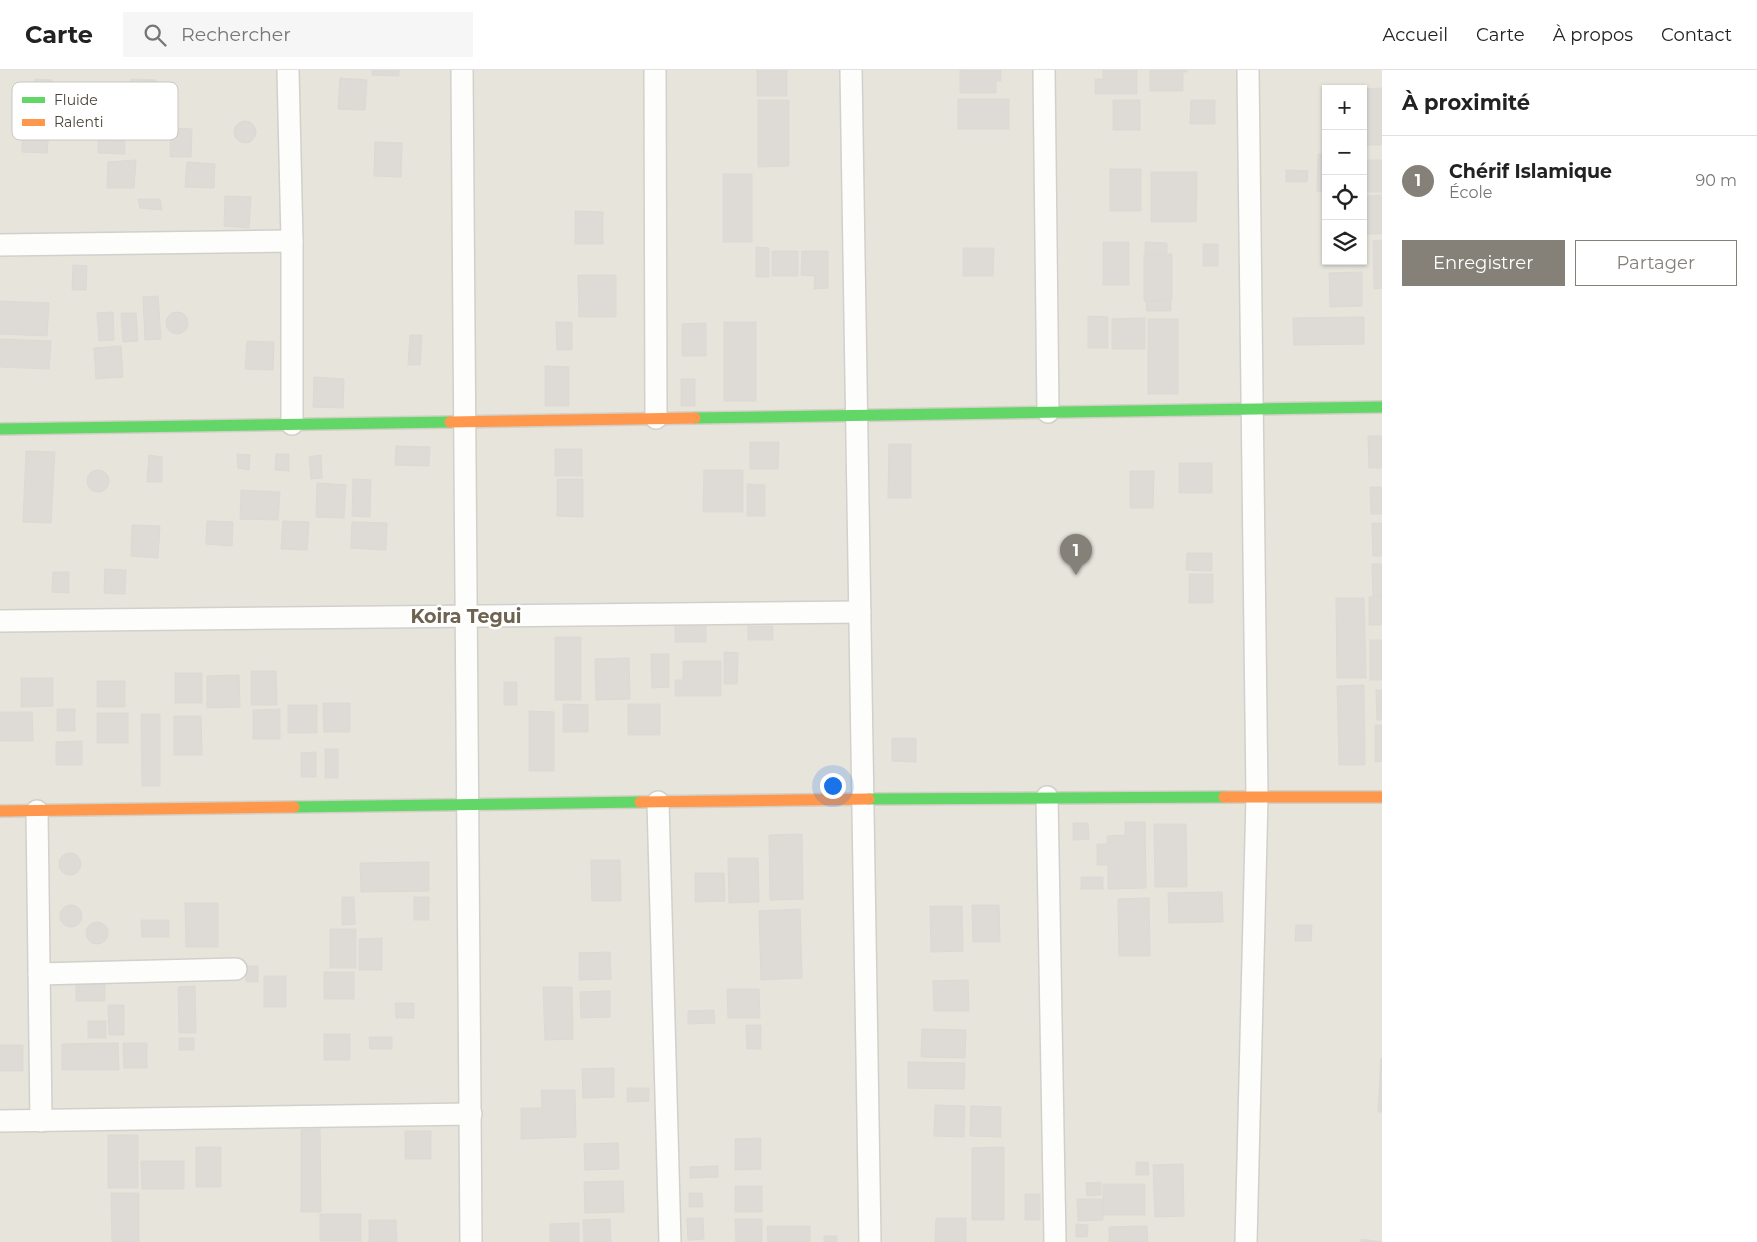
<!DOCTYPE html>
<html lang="fr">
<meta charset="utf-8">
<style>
body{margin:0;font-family:Montserrat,sans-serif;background:#f6f6f6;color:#222}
.controls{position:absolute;right:15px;top:15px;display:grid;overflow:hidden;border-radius:0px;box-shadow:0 1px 4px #0004}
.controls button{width:45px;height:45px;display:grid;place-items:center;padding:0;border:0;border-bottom:1px solid #e0e0e0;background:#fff;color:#222;font:25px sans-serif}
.you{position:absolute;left:832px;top:715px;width:18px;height:18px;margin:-12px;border:4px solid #fff;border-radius:50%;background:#1a73e8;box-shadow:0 0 0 8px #1a73e833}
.badge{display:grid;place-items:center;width:32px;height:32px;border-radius:50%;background:#868178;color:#fff;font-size:16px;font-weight:700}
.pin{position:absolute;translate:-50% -41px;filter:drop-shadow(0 1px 2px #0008)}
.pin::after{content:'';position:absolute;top:26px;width:18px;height:15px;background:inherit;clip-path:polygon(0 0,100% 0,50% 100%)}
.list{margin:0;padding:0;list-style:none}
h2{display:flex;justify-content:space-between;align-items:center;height:65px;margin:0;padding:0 20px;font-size:21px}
h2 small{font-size:16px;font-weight:400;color:#767676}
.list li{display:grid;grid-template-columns:32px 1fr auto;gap:15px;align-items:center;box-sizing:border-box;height:90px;padding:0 20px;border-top:1px solid #e0e0e0}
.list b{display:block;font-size:19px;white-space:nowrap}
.list p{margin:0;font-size:16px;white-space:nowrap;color:#767676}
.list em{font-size:16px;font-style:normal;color:#767676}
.actions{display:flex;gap:10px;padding:15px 20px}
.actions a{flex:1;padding:11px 0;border:1px solid #868178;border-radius:0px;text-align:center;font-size:18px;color:#868178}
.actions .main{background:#868178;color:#fff}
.icon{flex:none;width:28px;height:28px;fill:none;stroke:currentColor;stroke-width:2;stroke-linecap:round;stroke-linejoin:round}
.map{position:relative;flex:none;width:1382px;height:1172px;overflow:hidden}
header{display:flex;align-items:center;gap:30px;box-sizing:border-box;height:70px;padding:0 25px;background:#fff;border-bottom:1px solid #e0e0e0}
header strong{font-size:24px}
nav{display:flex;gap:28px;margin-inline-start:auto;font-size:18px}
.search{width:350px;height:45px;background:#f6f6f6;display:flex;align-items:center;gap:12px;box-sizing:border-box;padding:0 18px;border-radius:0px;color:#767676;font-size:19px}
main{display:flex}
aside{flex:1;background:#fff}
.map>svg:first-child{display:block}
</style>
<header>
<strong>Carte</strong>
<div class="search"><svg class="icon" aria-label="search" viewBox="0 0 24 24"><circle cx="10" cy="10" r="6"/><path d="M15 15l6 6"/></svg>Rechercher</div>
<nav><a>Accueil</a><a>Carte</a><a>À propos</a><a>Contact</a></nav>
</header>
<main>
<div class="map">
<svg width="1382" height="1172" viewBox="0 0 1382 1172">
<rect width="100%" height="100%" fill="#f4f2ee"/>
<path fill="#e7e4dc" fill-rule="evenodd" d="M0,0h1382v1172h-1382zM1326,19h37v172h-37z"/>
<g fill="#dedbd6" stroke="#dcd9d4">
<polygon points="372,0 399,0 399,6 372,5"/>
<rect x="757" y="0" width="30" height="26"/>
<polygon points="960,0 1001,0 1001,11 996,11 996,23 960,23"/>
<polygon points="1103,0 1137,0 1137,24 1095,24 1095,9 1103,9"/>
<polygon points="1150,0 1187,0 1187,2 1183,2 1183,21 1150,21"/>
<polygon points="340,8 367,10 365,40 338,39"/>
<polygon points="35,9 52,10 51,38 34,37"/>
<polygon points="131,9 156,10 155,30 130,30"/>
<polygon points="1382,18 1382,75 1367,75 1366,19"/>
<rect x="958" y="29" width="51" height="30"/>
<polygon points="758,30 789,30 789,96 758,97"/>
<rect x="1113" y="30" width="27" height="30"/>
<polygon points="1191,30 1215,30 1215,54 1190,54"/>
<circle cx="245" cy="62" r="11"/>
<polygon points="23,58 49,59 47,83 22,82"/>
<polygon points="171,58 192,59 191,87 170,87"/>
<polygon points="98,70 125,71 125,84 98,83"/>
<polygon points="375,72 402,73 401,107 374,106"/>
<polygon points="1318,84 1326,84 1326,122 1317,121"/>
<polygon points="136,90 134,118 107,118 108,92"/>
<polygon points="1366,90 1382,90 1382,122 1367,122"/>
<polygon points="187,92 215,94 214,118 185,117"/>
<rect x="1110" y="99" width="31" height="42"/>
<polygon points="1286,100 1308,101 1307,112 1286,112"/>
<polygon points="1151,102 1197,102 1196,152 1151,152"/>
<rect x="723" y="104" width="29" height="68"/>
<polygon points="1382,125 1382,164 1366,164 1365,126"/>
<polygon points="225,126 251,127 249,158 224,156"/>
<polygon points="138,129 160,129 162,140 140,138"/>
<polygon points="575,141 603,142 603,174 575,174"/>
<polygon points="1382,170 1382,218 1374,219 1373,171"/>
<rect x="1103" y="172" width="26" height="43"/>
<polygon points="1145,172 1167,173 1167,184 1145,184"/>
<rect x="1203" y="174" width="15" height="22"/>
<polygon points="756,177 769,178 769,207 756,207"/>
<polygon points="963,178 994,178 993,206 963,206"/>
<rect x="772" y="181" width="26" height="25"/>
<polygon points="802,181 828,181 828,218 814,219 815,206 801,205"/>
<polygon points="1144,184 1172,184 1172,230 1144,231"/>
<polygon points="73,195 87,196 86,220 72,220"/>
<polygon points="1362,202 1362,236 1330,237 1329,203"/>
<polygon points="578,205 616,205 616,247 579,247"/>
<polygon points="158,226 161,269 145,270 143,227"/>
<polygon points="0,231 49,233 47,266 0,264"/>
<polygon points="1146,231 1171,231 1171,241 1147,241"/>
<polygon points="113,242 114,270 99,271 97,243"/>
<circle cx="177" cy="253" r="11"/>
<polygon points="121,243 136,243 138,271 123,272"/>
<polygon points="1088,246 1108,247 1108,278 1088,278"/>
<polygon points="1364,247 1364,274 1294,275 1293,248"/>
<polygon points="1145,248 1145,279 1112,279 1112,249"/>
<rect x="1148" y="249" width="30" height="75"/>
<polygon points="556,252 572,252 572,280 557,280"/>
<rect x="724" y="252" width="32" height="79"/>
<polygon points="706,253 706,286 682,286 682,254"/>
<polygon points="410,265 422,265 420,295 408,295"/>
<polygon points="0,269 51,271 49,299 0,297"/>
<polygon points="247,271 274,272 273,300 245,299"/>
<polygon points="121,276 123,307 96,309 94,278"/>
<polygon points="545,296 569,297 569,336 545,336"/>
<polygon points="314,307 344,309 343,338 313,337"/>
<rect x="681" y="309" width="14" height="27"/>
<polygon points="1368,366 1382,366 1382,398 1369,398"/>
<polygon points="750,372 779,372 778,399 750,399"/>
<polygon points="889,374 911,374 911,428 888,428"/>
<polygon points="396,376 430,377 429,396 395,395"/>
<rect x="555" y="379" width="27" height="27"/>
<polygon points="26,381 55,382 51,453 23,452"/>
<polygon points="237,384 250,385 249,400 238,398"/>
<polygon points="276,384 289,384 289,401 275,400"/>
<polygon points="149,385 162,387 162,412 147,412"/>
<polygon points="321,385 322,408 311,409 309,387"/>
<rect x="1179" y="393" width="33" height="30"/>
<polygon points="704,400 743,400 743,442 703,442"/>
<circle cx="98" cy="411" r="11"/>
<polygon points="1130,401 1154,401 1153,438 1130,438"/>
<polygon points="353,409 371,410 370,447 352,446"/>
<polygon points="557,409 583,409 583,447 557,446"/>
<polygon points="317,413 346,415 344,448 316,447"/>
<polygon points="747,414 765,415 765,446 747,446"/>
<polygon points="1370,417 1382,417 1382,444 1371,444"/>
<polygon points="241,420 280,422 278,450 240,449"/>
<polygon points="207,451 233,452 232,476 206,474"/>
<polygon points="283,451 309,452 307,480 281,479"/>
<polygon points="352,452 387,453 386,480 351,478"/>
<polygon points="1372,453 1382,453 1382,486 1373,486"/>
<polygon points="132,455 160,456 158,488 131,486"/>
<polygon points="1187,483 1212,483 1212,501 1186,500"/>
<polygon points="1372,494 1382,494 1382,526 1373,526"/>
<polygon points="105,499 126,500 125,524 104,523"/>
<polygon points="53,502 69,502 69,523 52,522"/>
<rect x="1189" y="504" width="24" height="29"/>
<polygon points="1382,526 1382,555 1369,555 1369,527"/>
<polygon points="1336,528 1364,528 1366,608 1337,608"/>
<rect x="675" y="556" width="31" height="16"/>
<rect x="748" y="556" width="25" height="14"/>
<rect x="555" y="567" width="26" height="63"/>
<rect x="1370" y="570" width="12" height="40"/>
<polygon points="724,582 738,583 737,614 724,614"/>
<polygon points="651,584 669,584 669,617 652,618"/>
<polygon points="629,588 630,629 596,630 595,589"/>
<polygon points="683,591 721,591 721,626 675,626 675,610 683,610"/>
<polygon points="251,601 276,601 277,635 251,635"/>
<rect x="175" y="603" width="27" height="30"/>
<polygon points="239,605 240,637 207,638 207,606"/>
<polygon points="21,608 53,608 53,636 21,637"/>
<rect x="97" y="611" width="28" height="26"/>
<rect x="504" y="612" width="13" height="23"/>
<polygon points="1364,615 1365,695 1339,695 1337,616"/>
<polygon points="1376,620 1382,620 1382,650 1377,650"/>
<polygon points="323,633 350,633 350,662 324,662"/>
<polygon points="563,634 588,635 588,662 563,662"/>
<rect x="628" y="634" width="32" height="31"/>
<rect x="288" y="635" width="29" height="28"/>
<rect x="57" y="639" width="18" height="22"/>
<polygon points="280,639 280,669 253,669 253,640"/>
<polygon points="529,641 554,642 554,701 529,701"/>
<polygon points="0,642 32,642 33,671 0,671"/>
<rect x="97" y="643" width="31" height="30"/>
<polygon points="141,644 160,644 160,716 142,716"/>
<polygon points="174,646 201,646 202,685 174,685"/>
<polygon points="1375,655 1382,655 1382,691 1375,692"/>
<polygon points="892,668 916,668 916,692 892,691"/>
<polygon points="82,671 82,695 56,695 56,672"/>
<rect x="325" y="679" width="13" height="29"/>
<polygon points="316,682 316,707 301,707 301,683"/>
<polygon points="1125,752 1145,752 1146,818 1108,819 1108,795 1097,795 1097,774 1107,774 1107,766 1125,765"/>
<polygon points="1073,753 1088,753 1089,769 1073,770"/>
<polygon points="1154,754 1186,754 1187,817 1155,817"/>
<polygon points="802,764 803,829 770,830 769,765"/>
<circle cx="70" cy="794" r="11"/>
<polygon points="728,788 758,788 759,832 729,833"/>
<polygon points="591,790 620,790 621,831 592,831"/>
<polygon points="429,792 429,821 361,822 360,793"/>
<polygon points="695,803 724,803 725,831 695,832"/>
<rect x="1081" y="807" width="22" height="12"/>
<polygon points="1222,822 1223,852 1169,853 1168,823"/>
<polygon points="342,827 354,827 355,854 342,855"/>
<rect x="414" y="827" width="15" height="23"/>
<polygon points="1149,828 1150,886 1119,886 1118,829"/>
<polygon points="185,833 218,833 218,877 186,877"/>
<polygon points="972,835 999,835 1000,872 973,872"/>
<circle cx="71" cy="846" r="11"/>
<polygon points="930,836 962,836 963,881 931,882"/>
<polygon points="800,839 802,908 761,910 759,841"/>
<polygon points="141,850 169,850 169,867 142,867"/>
<circle cx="97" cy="863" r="11"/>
<polygon points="1296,855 1312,855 1311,871 1295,871"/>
<rect x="330" y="859" width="26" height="39"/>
<polygon points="382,868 382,900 359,900 359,869"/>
<polygon points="610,882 611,909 579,910 579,883"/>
<rect x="246" y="896" width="12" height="16"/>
<rect x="324" y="902" width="30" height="27"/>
<rect x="264" y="906" width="22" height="31"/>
<polygon points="968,910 969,941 934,941 933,911"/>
<rect x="76" y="913" width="29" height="18"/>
<polygon points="195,916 196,963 179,963 178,917"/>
<polygon points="543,917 572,917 573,969 545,970"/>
<polygon points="727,919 759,919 760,948 728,948"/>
<polygon points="610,921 610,947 581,948 580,922"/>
<polygon points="395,933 414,933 414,948 396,948"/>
<polygon points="108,935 124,935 124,965 109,965"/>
<polygon points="714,940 715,953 688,954 688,941"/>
<rect x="88" y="951" width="18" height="17"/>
<polygon points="746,955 761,955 761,979 747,979"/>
<polygon points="922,959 966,960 965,988 921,987"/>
<rect x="324" y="964" width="26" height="26"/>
<polygon points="369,967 392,967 392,979 370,979"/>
<rect x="179" y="968" width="15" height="12"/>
<polygon points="118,973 119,1000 62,1000 62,974"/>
<polygon points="123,973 147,973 147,998 124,998"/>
<rect x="0" y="975" width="23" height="26"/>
<polygon points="1381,988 1382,988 1382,1042 1378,1042"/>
<polygon points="908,992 965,993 964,1019 908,1018"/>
<polygon points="614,998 614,1027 583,1028 582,999"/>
<polygon points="627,1018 649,1018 649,1031 627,1032"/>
<polygon points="541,1020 575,1020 576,1067 521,1069 521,1038 542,1038"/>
<polygon points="935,1035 965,1036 964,1067 934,1066"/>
<polygon points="971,1036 1001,1037 1001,1067 970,1066"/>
<polygon points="320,1059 321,1142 301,1142 301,1060"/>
<rect x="405" y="1061" width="26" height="28"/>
<rect x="108" y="1065" width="30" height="53"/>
<polygon points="761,1068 761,1099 735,1100 735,1069"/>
<polygon points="618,1073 619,1099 585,1100 584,1074"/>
<rect x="196" y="1077" width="25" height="40"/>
<polygon points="1004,1077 1004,1150 972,1150 972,1078"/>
<polygon points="141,1091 184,1091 184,1119 142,1119"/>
<polygon points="1136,1092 1148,1092 1149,1105 1136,1105"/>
<polygon points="1183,1094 1184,1146 1155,1147 1153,1095"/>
<polygon points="718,1096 718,1107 690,1108 690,1097"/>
<polygon points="623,1111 624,1142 585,1143 584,1112"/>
<polygon points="1101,1112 1101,1125 1087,1126 1086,1113"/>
<rect x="1103" y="1114" width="42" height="31"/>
<rect x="735" y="1116" width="27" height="26"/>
<polygon points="111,1123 139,1123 139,1172 112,1172"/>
<polygon points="689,1123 702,1123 703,1137 689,1137"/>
<rect x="1025" y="1124" width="15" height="26"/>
<polygon points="1077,1129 1103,1129 1103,1150 1078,1151"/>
<rect x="320" y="1144" width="41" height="27"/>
<polygon points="687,1148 703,1148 704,1169 688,1170"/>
<polygon points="936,1148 966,1148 966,1172 935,1172"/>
<polygon points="610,1149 611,1172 584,1172 583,1150"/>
<polygon points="735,1149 762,1149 762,1172 736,1172"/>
<polygon points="369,1150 396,1150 397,1172 369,1172"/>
<polygon points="579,1153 579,1172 550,1172 550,1154"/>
<polygon points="1076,1154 1088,1155 1087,1167 1076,1167"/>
<polygon points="767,1156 810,1156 810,1172 768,1172"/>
<polygon points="1147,1156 1148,1172 1109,1172 1109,1157"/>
<rect x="824" y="1166" width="13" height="6"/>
<polygon points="1361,1169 1382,1172 1361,1172"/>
</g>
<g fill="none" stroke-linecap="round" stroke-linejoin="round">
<g stroke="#d2d0cb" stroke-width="24">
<g id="street">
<polyline points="288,0 292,171 292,354"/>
<polyline points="462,0 471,1172"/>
<polyline points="655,0 656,348"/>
<polyline points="851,0 870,1172"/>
<polyline points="1044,0 1048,342"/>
<polyline points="0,175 292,171"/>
<polyline points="0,551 860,542"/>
<polyline points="1047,727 1055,1172"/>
<polyline points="658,732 670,1172"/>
<polyline points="37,741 41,1051"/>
<polyline points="39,904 236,899"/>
<polyline points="0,1051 471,1044"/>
<polyline points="1246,1172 1257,727 1248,0"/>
</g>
</g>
<g stroke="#d3cfc5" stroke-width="14">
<g id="fast">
<polyline points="695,348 1382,337"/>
<polyline points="0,359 450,352"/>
<polyline points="869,729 1224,727"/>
<polyline points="294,737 640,732"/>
</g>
</g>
<g stroke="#d3cfc5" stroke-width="14">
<g id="slow">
<polyline points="450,352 695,348"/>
<polyline points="1224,727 1382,727"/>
<polyline points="640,732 869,729"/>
<polyline points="0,741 294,737"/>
</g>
</g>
<use href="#street" stroke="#fdfdfc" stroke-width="21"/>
<use href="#fast" stroke="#63d668" stroke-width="11"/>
<use href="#slow" stroke="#ff974d" stroke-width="11"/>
</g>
<g text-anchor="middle" stroke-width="5" stroke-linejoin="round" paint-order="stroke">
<g font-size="19" font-weight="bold" fill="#6e6250" stroke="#fff">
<text x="466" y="553">Koira Tegui</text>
</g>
</g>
<rect x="12" y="12" width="166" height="58" rx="8" fill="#fff" stroke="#c9c7c4" stroke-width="1"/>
<rect x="22" y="27" width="23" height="6" fill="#63d668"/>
<rect x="22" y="49" width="23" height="7" fill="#ff974d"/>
<g font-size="14" fill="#4b4439">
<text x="54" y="35">Fluide</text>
<text x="54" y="57">Ralenti</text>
</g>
</svg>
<div class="controls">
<button>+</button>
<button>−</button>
<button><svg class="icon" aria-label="locate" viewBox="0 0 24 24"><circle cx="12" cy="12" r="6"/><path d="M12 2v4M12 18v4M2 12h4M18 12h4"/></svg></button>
<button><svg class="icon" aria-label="layers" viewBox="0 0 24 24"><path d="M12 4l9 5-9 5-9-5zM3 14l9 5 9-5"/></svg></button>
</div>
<div class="you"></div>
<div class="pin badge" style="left:1076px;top:505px">1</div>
</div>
<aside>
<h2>À proximité<small></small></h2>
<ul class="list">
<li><span class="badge">1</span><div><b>Chérif Islamique</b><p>École</p></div><em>90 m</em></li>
</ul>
<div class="actions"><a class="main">Enregistrer</a><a>Partager</a></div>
</aside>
</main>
